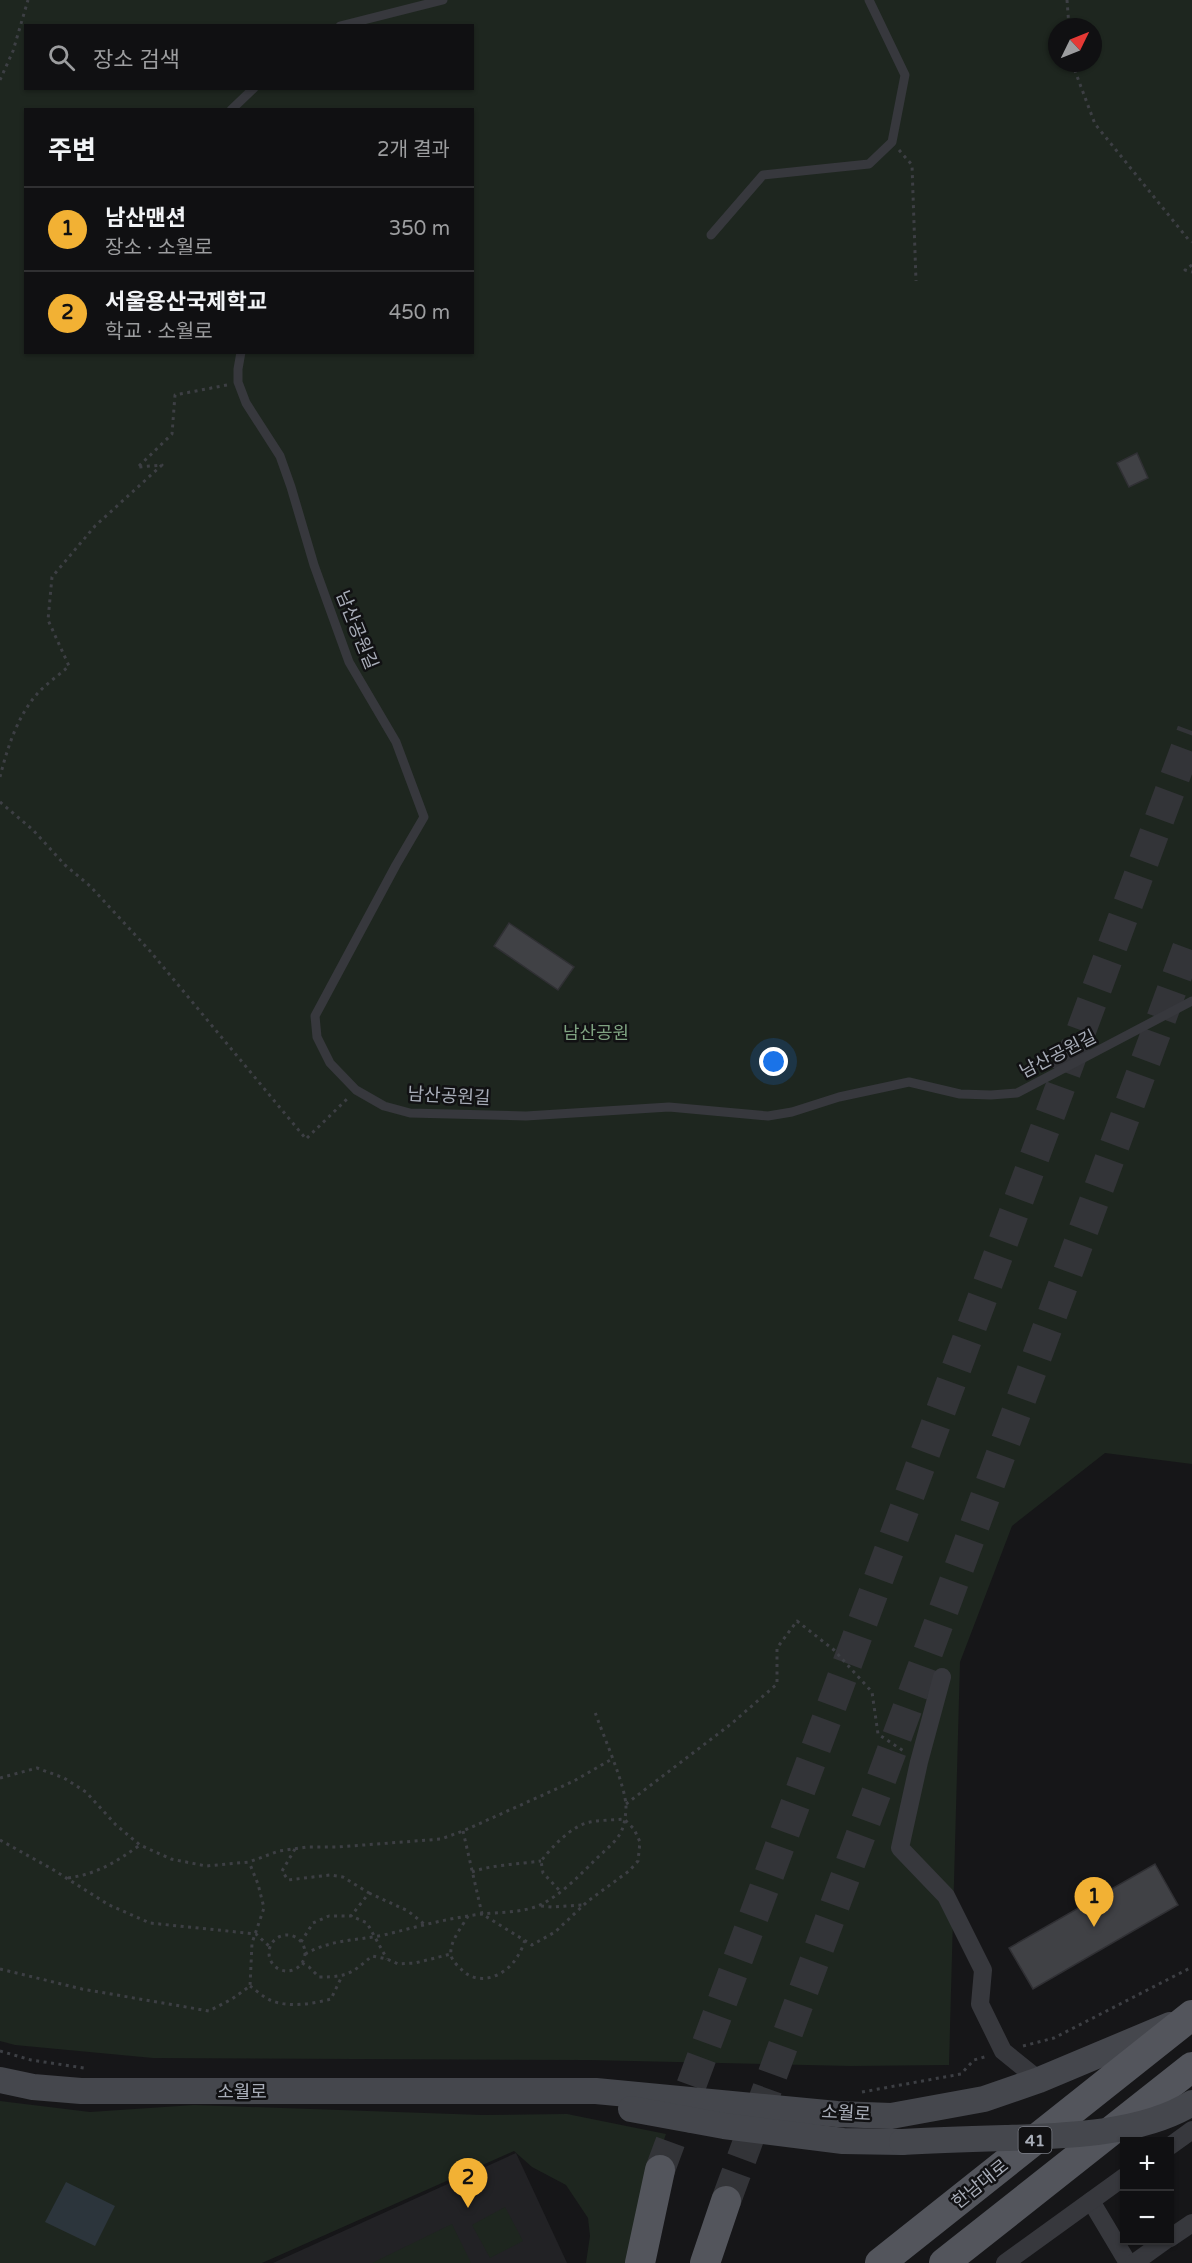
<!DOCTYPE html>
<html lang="ko">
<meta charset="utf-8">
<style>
body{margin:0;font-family:"Varela Round","Noto Sans KR",sans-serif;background:#1e1e20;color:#f1f3f6}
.controls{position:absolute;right:18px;bottom:18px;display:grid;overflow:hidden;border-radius:0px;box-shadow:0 2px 4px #0004}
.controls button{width:54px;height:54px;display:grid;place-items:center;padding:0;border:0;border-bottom:2px solid #303032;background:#101012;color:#f1f3f6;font:30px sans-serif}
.compass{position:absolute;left:1048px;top:18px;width:54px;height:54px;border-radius:50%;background:#101012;box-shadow:0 2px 4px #0004;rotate:47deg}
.you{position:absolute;left:774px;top:1062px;width:21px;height:21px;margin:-15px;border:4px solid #fff;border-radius:50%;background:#1a73e8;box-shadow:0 0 0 9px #1a73e833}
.badge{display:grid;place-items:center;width:39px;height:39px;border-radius:50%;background:#f2b134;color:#111;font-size:20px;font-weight:700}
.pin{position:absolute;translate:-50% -50px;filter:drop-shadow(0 2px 3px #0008)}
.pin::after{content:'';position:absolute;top:32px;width:21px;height:18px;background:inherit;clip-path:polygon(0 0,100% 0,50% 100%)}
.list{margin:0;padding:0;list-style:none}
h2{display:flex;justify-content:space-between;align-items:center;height:78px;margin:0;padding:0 24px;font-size:26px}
h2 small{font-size:20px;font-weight:400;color:#9c9d9f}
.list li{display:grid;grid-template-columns:39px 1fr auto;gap:18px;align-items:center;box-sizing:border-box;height:84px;padding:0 24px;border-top:2px solid #303032}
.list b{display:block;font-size:22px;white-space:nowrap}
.list p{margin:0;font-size:20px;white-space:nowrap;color:#9c9d9f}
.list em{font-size:20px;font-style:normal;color:#9c9d9f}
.icon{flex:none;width:33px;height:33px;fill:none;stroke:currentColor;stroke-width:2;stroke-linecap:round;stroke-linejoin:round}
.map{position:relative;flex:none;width:1192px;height:2263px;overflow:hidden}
.search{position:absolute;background:#101012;box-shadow:0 2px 4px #0004;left:24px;top:24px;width:450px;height:66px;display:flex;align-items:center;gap:15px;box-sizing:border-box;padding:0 21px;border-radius:0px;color:#9c9d9f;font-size:22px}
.panel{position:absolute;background:#101012;box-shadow:0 2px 4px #0004;left:24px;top:108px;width:450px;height:246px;border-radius:0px}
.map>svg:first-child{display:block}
</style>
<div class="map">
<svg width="1192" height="2263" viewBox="0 0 1192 2263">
<rect width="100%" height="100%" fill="#161618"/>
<polygon fill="#222225" points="516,2153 567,2263 273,2263"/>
<g fill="#1e261f" fill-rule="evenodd">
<path d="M0,0h1192v1464l-87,-11 -93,73 -52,136 -11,403 -98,1 -262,-6 -436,-2 -138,-13 -15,-4zM26,26h446v62h-446zM1057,27h36v36h-36zM26,110h446v242h-446z"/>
<polygon points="0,2101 90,2112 194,2105 482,2115 567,2114 666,2134 657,2160 630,2263 586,2263 590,2236 588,2218 566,2185 532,2167 514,2151 262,2263 0,2263"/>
<polygon points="505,2207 523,2241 490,2258 472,2225"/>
<polygon points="452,2224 471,2263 372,2263"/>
</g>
<polygon fill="#2c353c" points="66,2182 115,2206 95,2246 45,2222"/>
<g fill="#404145" stroke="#303034" stroke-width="1.5">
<polygon points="1137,453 1148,478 1129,487 1117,463"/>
<polygon points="509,923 574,967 558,990 494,946"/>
<polygon points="1155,1864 1178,1905 1033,1989 1009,1948"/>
</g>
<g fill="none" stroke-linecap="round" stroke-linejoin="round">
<g stroke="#333438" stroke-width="30" stroke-dasharray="30 15" stroke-linecap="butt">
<polyline points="660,2170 1192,731"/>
<polyline points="726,2201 1192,935"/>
</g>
<g stroke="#3d3f44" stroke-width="3" stroke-dasharray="3 4.5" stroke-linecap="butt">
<polyline points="1067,0 1069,27"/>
<polyline points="1072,63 1095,124 1188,239 1192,242"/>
<polyline points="0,80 13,51 28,0"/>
<polyline points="899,150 912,165 916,281"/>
<polyline points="1192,265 1185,270 1192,272"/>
<polyline points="139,466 172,434 175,395 227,385"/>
<path d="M0,777c7,-28 17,-60 37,-83 9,-10 22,-19 32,-28l-21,-46 4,-43 43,-51 67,-61 -24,2"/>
<polyline points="0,802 33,830 65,865 90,886 150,951 306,1139 347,1099"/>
<polyline points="0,1778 37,1768 64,1778 86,1792 116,1825 140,1845 171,1859 206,1866 249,1862 279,1851 307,1847 338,1847 441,1839 463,1831 574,1781 612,1759"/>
<polyline points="626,1804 731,1724 777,1684 777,1648 797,1621 834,1650 872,1692 878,1734 905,1752"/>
<path d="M463,1831l19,83 50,31 23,-13 33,-31 41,-30 9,-10 2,-19 -6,-13 -10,-10c-11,1 -23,1 -34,3 -19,4 -38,25 -49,39l2,12 17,18"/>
<polyline points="0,1840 52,1869 109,1905 150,1923 256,1934 270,1947"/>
<polyline points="295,1849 282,1871 288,1880 330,1875 343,1877 369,1893 351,1916"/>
<path d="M472,1872c18,-7 48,-8 69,-11"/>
<path d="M68,1878c29,-4 48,-16 72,-33"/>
<polyline points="369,1893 408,1911 424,1924"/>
<polyline points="541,1906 552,1907 582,1905"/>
<path d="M468,1916c-6,11 -19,26 -17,39 1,6 7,11 11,15 17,17 44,6 55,-13 4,-5 6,-12 8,-17"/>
<circle cx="287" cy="1953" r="18"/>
<polyline points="301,1942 313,1923 329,1916 351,1916 367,1923 387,1959"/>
<path d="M305,1954c28,-15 49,-13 79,-19 32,-8 64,-17 98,-21 18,-2 40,-1 58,-9 21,-10 40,-30 56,-46 20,-19 29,-23 30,-52 0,-21 -24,-74 -31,-95"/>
<path d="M302,1963l7,4 10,10c28,0 32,-3 53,-21l15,3 11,5 17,-1 36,-9"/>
<polyline points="0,1969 82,1989 209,2011 232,1999 250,1986 252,1943 264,1908 258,1884 249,1862"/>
<path d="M250,1986c6,4 13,11 20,14 18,8 42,4 61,-1l11,-23"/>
<polyline points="1023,2046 1054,2038 1192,1967"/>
<polyline points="0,2051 31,2060 84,2068"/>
<polyline points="862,2092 961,2074 974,2060 988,2056"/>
</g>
<g stroke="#37383d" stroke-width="9">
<polyline points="340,26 443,0"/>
<polyline points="231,110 254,88"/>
<polyline points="711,235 763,175 869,164 892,142 905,75 869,0"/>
<polyline points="241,352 238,369 238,382 246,403 280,456 291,487 314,565 349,662 396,742 424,817 396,865 315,1016 317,1037 330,1063 356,1090 384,1106 410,1113 526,1116 669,1107 768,1116 792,1112 839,1097 909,1082 960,1094 991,1095 1017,1093 1192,1001"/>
</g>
<g stroke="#37383d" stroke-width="18">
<polyline points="942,1677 919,1762 900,1848 946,1896 983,1970 980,2004 1003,2051 1039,2080"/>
<polyline points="1170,2146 1192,2130"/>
<polyline points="1091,2201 1128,2263"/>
<polyline points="1170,2238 1192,2223"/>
<polyline points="1005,2263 1124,2177"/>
<polyline points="1134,2263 1166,2240"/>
</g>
<g stroke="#45474d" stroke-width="26">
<polyline points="0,2080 33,2087 81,2091 596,2091 837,2114 891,2116 984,2099 1039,2080 1170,2025"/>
<polyline points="631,2109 724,2126 843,2141 902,2142"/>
</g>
<g stroke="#53555c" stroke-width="30">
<polyline points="640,2263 660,2170"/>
<polyline points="705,2263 726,2201"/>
<polyline points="880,2263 1192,2015"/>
<polyline points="944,2263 1192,2067"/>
</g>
<path stroke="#45474d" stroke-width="26" d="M902,2142c35,-2 71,-3 106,-4 56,-2 135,-4 184,-35"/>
</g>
<g text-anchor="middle" stroke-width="5" stroke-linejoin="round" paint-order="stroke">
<rect fill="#111113" stroke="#7b7e86" stroke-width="1.5" x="1018.5" y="2127" width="33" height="26" rx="4.5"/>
<g font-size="16" font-weight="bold" fill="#a8adb8">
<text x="1035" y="2146">41</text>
</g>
<g font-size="18" fill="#a8adb8" stroke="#111113">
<text transform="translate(357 630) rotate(68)" y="6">남산공원길</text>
<text transform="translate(1058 1054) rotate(-27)" y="6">남산공원길</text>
<text transform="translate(449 1096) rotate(3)" y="6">남산공원길</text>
<text x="242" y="2098">소월로</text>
<text transform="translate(846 2113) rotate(3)" y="6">소월로</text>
<text transform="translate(980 2184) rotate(-39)" y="6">한남대로</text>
</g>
<g font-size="18" fill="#7fa381" stroke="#111113">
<text x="596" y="1039">남산공원</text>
</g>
</g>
</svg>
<div class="controls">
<button>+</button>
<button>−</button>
</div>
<svg class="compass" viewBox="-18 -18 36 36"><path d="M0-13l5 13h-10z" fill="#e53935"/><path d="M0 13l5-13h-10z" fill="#9c9d9f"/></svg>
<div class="you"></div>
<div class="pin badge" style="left:1094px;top:1927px">1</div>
<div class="pin badge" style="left:468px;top:2208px">2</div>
<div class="search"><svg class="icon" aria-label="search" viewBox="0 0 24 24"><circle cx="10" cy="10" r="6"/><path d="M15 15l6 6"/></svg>장소 검색</div>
<section class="panel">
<h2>주변<small>2개 결과</small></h2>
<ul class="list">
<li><span class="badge">1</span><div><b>남산맨션</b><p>장소 · 소월로</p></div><em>350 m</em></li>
<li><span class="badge">2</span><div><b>서울용산국제학교</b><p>학교 · 소월로</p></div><em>450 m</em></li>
</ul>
</section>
</div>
